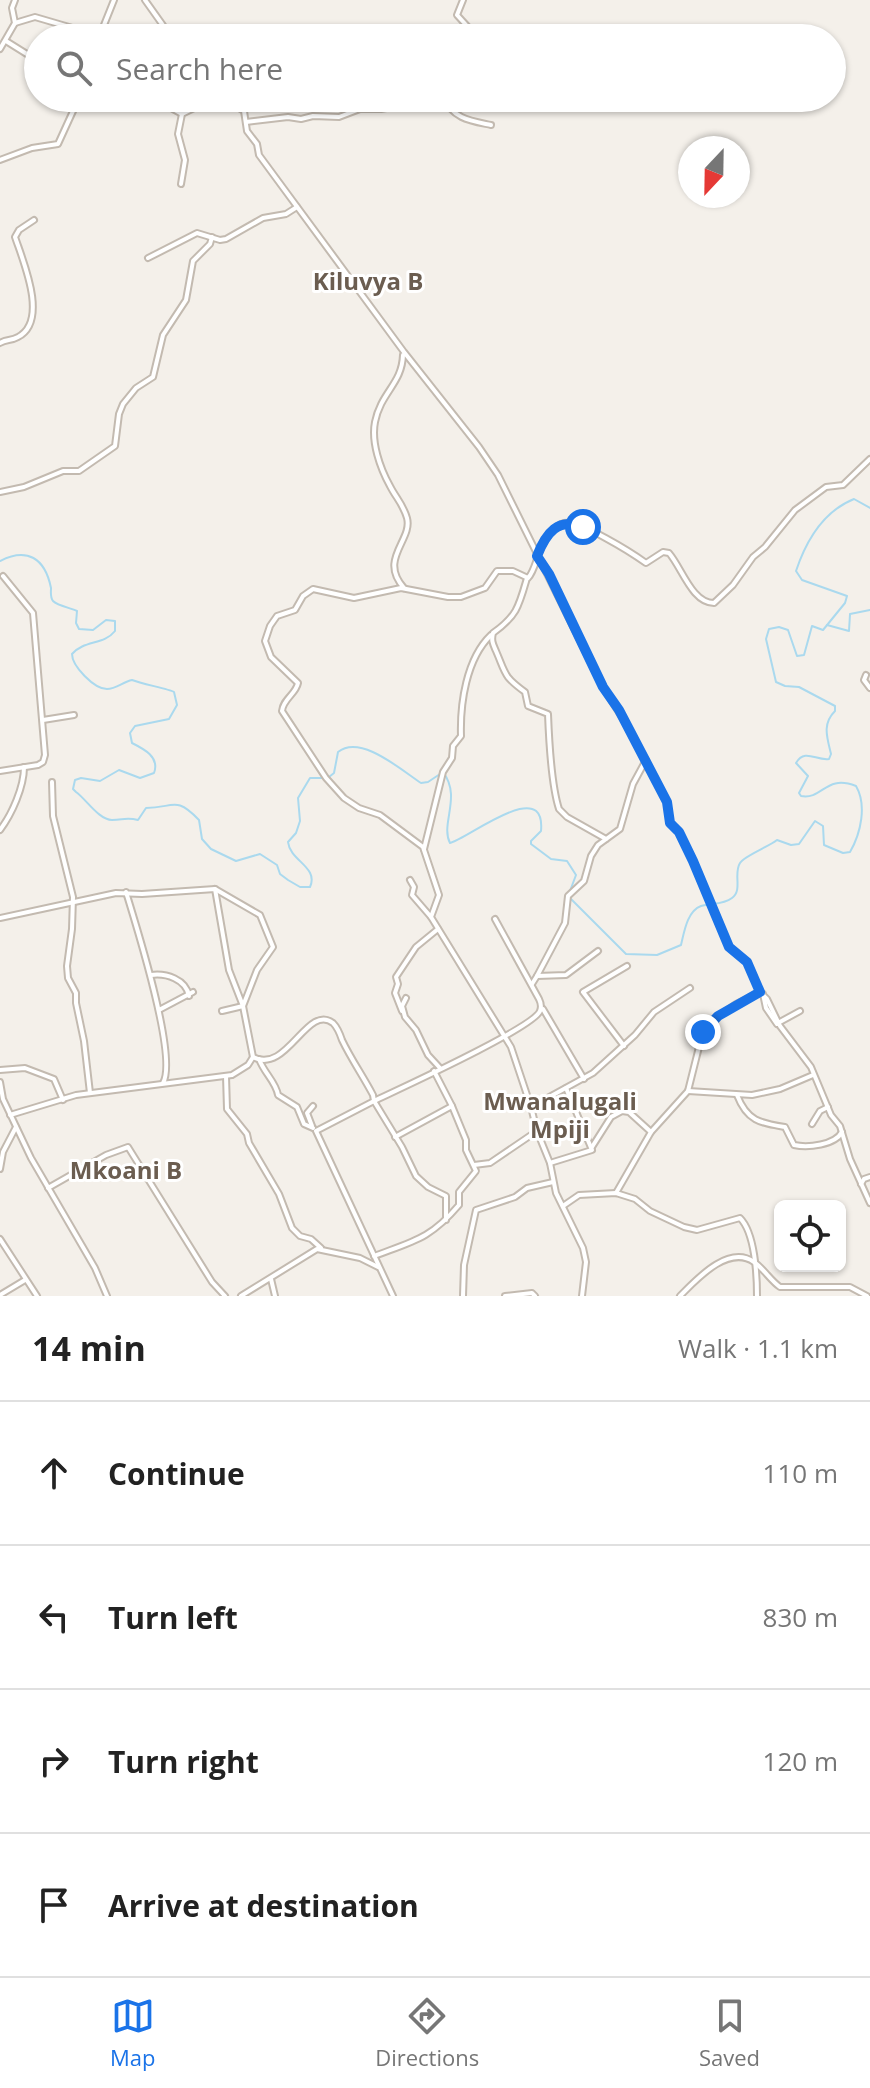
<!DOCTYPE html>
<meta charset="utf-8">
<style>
body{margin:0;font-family:"Open Sans",sans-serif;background:#f2f2f2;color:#222}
.controls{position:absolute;right:24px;bottom:24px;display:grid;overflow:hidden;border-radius:12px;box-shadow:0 2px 6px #0004}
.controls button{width:72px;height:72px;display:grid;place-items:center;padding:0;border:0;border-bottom:2px solid #e0e0e0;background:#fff;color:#222;font:40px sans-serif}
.compass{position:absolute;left:678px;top:136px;width:72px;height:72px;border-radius:50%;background:#fff;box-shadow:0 2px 6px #0004;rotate:202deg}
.stop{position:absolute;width:24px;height:24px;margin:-18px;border:6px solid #1a73e8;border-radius:50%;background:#fff}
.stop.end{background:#1a73e8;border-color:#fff;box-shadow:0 2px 8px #0008}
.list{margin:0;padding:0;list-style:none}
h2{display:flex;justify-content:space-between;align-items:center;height:104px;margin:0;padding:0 32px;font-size:34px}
h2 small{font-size:26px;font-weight:400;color:#767676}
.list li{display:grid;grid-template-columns:52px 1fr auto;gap:24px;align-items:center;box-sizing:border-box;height:144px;padding:0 32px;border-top:2px solid #e0e0e0}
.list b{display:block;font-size:30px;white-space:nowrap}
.list em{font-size:26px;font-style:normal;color:#767676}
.icon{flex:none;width:44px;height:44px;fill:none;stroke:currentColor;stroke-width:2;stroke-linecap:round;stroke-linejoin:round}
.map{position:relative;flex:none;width:870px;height:1296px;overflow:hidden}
.search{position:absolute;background:#fff;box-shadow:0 2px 6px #0004;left:24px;right:24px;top:24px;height:88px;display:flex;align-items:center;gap:20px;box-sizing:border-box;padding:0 28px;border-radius:44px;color:#767676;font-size:30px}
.sheet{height:680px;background:#fff}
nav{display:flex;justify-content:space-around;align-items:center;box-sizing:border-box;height:112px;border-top:2px solid #e0e0e0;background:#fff;font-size:22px;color:#767676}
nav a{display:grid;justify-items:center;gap:4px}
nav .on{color:#1a73e8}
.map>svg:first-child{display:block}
</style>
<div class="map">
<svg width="870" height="1296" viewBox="0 0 870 1296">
<rect width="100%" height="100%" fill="#f4f0ea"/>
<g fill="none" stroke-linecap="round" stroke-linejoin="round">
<g stroke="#aad9ee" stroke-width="2">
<path d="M0,561c27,-14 45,-3 51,27 0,5 -1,9 2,13 5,5 18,7 24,10l-1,12 3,6 14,1 13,-10 9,1v10c-11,14 -31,9 -43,23 0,12 22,35 35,35 9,0 16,-7 25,-9 10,4 37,9 42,12l3,13 -8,14 -34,7 -5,7 2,10c12,6 28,14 22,30l-14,5 -21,-8 -19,11 -19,-3 -6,2 -2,9 3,3c10,7 23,28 36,28 11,0 14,-3 26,0l8,-12c28,0 29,-13 53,12l3,19 9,10 25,12 24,-7 17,11 3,9 8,6 12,7h10c9,-20 -20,-26 -22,-45l8,-9 4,-12 -2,-23 12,-20h13"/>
<polyline points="827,625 849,631 850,614 870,610"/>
<path d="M329,777l5,-4 4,-21c23,-18 63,18 83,31l7,-1 15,-10c19,25 -3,52 7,71 18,-4 96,-68 91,-12l-10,10v3l20,15 16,2 9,14 -6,16"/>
<path d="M569,897l57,57 31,1 24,-10c3,-12 6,-34 20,-39 10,-3 22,-1 31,-8 11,-8 1,-24 8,-35 4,-7 28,-16 37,-23l14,5 8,-1 16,-23 8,5 1,19 19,8 7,-1c11,-19 17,-47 6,-66 -31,-12 -33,14 -55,10l-2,-3 9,-17 -12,-13c9,-15 20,-2 33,-4l2,-5c-4,-17 -9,-30 4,-43v-5l-36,-19 -14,-1 -9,-4 -10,-43 3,-10 10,-2 9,3 9,26 7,-1 8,-29 11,4 22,-27 2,-7 -45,-16 -6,-9c10,-30 28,-60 58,-72l16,9"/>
</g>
<g stroke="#c3bab0" stroke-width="8">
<g id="minor">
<polyline points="145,0 172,38"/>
<polyline points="463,0 457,15 478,38"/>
<polyline points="15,23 35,17 100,36 117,38"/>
<polyline points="100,35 114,0"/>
<polyline points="6,41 38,61"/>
<polyline points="0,49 15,23 12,8 15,0"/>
<polyline points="94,98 105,102 130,98"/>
<polyline points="161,98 171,108 182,114"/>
<polyline points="219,98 227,107 236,106 244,111 247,131 257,144 259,155 404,352 479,447 498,475 603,687 627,725 667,802 670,823 679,832 693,861 729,947 747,962 760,992 767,999 780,1026 811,1067 831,1115 840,1126 850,1159 870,1203"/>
<path d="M445,98c7,21 27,23 46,27"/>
<polyline points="246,122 288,117 301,119 313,116 339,117 360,109 381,109 392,107 405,98"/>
<polyline points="0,160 32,148 58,144 79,98"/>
<polyline points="181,184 185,160 178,134 182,114 215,98"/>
<polyline points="148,258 197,233 220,240 226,239 263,218 286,214 297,207"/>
<path d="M0,343c6,-4 11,-2 18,-6 31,-16 5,-76 -3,-100l4,-7 15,-10"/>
<path d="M403,355c-1,29 -22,37 -28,67 -4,20 5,46 15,64 6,12 13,18 17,32 6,22 -29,41 -3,70"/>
<polyline points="0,492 24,487 63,471 79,471 115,446 119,414 123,404 136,388 153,377 163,335 186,300 193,261 210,244 212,237"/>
<path d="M527,578c-8,28 -10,38 -34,55 -2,8 0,11 3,18 10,23 7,25 29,41l3,14 20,8c1,26 3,70 11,95l8,8 39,22"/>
<polyline points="866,675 864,680 870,688"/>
<polyline points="43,720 74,715"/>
<polyline points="0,771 38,765 43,762 45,755 33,613 3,576"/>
<polyline points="52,782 53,816 73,897 72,929 67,966 68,978 76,993 76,1003 84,1041 90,1093"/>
<path d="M0,830c12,-16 24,-43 24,-63"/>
<path d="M424,849l19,-77 9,-14 1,-12 8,-10c-1,-32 5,-77 30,-101"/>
<polyline points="410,880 414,887 412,895 431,917"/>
<polyline points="215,889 260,915 273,947 257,970 243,1006 222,1011"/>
<path d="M126,892c10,33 52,165 37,191"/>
<path d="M0,918l116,-25 26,1 73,-5 14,81 14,36 10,51c34,18 54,-54 80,-34 4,4 7,11 9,17 9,19 21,36 31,55l1,6 -58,30 77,165"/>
<path d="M151,975c15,-2 35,4 38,21"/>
<polyline points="537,976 565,923 568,896 584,881 591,856 598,845 620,829 633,784 646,760"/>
<polyline points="532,984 537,976 566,975 598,951"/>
<polyline points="763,994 766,1008 777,1024"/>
<polyline points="406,998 402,1006 405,1017 416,1030 428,1055 440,1068"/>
<polyline points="543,1009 584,1079"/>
<polyline points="159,1010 193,992"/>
<polyline points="402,1011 395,993 398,984 396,977 416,947 438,929"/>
<polyline points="778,1023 800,1011"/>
<polyline points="624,1046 583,992 627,966"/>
<path d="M259,1059c5,14 17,23 19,36l19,12 7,17 9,4"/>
<polyline points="0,1070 25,1068 54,1079 63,1100"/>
<polyline points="226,1076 227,1109 247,1134 249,1143 279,1194 292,1228 300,1236 311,1239 321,1248"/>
<polyline points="0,1082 3,1099 31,1158 95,1268 107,1296"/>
<polyline points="688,1091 752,1095 780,1089 813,1075"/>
<path d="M737,1095c10,26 23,28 48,32l9,18c14,3 41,0 48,-13"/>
<polyline points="531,1107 593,1073 635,1035 654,1012 690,988"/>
<polyline points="10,1115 76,1095 232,1075 248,1065 253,1057"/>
<polyline points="812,1124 820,1111 828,1107"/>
<polyline points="312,1126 307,1113 313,1106"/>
<polyline points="395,1137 452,1106"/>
<polyline points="592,1147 611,1117 622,1111 629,1112 651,1132"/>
<polyline points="550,1163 592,1150 566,1088"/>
<polyline points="474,1165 490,1163 537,1131"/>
<polyline points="0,1169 3,1152 16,1127"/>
<polyline points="861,1184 864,1179 870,1177"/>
<polyline points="48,1188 106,1155 128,1147 212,1282 225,1296"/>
<polyline points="616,1193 651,1132 688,1091 700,1043 708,1024 736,1004 760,992"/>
<path d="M563,1206l16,-11 37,-2 19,6 15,12 34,16 13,3 43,-12c15,15 17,57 17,78"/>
<path d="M446,1220v-24l-18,-9 -12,-11 -14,-29 -28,-46c25,-12 159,-73 166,-90 2,-5 1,-8 -1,-12l-44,-80"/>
<polyline points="0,1239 37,1296"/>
<path d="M374,1256c40,-15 56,-17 85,-51v-13l17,-21 -10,-21v-10l-14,-34 -18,-35"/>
<polyline points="271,1279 275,1296"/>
<polyline points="0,1295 25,1280"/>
<polyline points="241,1296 317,1249 360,1258 378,1267"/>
<polyline points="463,1296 464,1265 476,1210 515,1197 527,1188 553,1182"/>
<polyline points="505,1296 532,1293 535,1296"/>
<path d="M582,1296l4,-34 -3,-14 -27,-55 -6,-30 -13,-32 -6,-24 -20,-60 -80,-130 8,-22 -16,-48 -43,-32 -21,-7 -15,-10 -18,-20 -44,-67c1,-12 14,-17 16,-28l-27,-26 -6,-16 5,-15 7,-10 18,-6 8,-14 10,-7 41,9 47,-10 47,9h13l24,-9 12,-17h16l15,7c8,-8 9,-27 18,-39 4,-6 10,-14 18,-16 16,-3 68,30 82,40l17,-11 6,1c13,15 23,50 45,50l19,-18 20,-28 12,-10 30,-37 31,-23 17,-2 27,-26"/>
<path d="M680,1296c16,-16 48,-52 74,-34 10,7 17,19 26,25h70l17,9"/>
</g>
</g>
<use href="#minor" stroke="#fff" stroke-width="4"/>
</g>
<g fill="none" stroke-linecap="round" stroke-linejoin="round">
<path stroke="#1a73e8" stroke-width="10" d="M583,527c-25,-10 -37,6 -46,29l12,18 54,113 16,23 48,92 3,21 9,9 14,29 36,86 18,15 13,30 -42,24 -15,16"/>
</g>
<g text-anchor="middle" stroke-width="6" stroke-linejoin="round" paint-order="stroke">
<g font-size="24" font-weight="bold" fill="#6b5d50" stroke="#fff">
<text x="368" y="290">Kiluvya B</text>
<text x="560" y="1110">Mwanalugali<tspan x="560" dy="28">Mpiji</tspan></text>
<text x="126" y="1179">Mkoani B</text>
</g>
</g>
</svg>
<div class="controls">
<button><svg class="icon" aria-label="locate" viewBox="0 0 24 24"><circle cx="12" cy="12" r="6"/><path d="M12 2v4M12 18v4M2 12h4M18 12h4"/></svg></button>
</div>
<svg class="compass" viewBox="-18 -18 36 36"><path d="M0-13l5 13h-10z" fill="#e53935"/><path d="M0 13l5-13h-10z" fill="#767676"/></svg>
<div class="stop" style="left:583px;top:527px"></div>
<div class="stop end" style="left:703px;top:1032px"></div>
<div class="search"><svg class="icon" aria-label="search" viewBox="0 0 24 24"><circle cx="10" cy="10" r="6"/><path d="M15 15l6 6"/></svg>Search here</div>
</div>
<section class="sheet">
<h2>14 min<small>Walk · 1.1 km</small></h2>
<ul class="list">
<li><svg class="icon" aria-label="ahead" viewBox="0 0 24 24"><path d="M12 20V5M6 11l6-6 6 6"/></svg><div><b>Continue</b></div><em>110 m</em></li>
<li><svg class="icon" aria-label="left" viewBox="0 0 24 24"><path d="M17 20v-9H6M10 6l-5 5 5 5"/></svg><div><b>Turn left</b></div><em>830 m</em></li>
<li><svg class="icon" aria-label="right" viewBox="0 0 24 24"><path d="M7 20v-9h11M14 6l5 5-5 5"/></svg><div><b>Turn right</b></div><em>120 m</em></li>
<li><svg class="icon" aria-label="arrive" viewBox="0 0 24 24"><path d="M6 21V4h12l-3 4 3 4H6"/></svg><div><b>Arrive at destination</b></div></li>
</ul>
</section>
<nav>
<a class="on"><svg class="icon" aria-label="map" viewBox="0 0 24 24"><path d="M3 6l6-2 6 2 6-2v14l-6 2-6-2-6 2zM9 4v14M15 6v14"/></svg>Map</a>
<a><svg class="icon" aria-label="directions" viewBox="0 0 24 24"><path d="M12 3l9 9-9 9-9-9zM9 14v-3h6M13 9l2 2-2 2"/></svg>Directions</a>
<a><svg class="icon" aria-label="saved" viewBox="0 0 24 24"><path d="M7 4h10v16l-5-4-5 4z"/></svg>Saved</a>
</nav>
